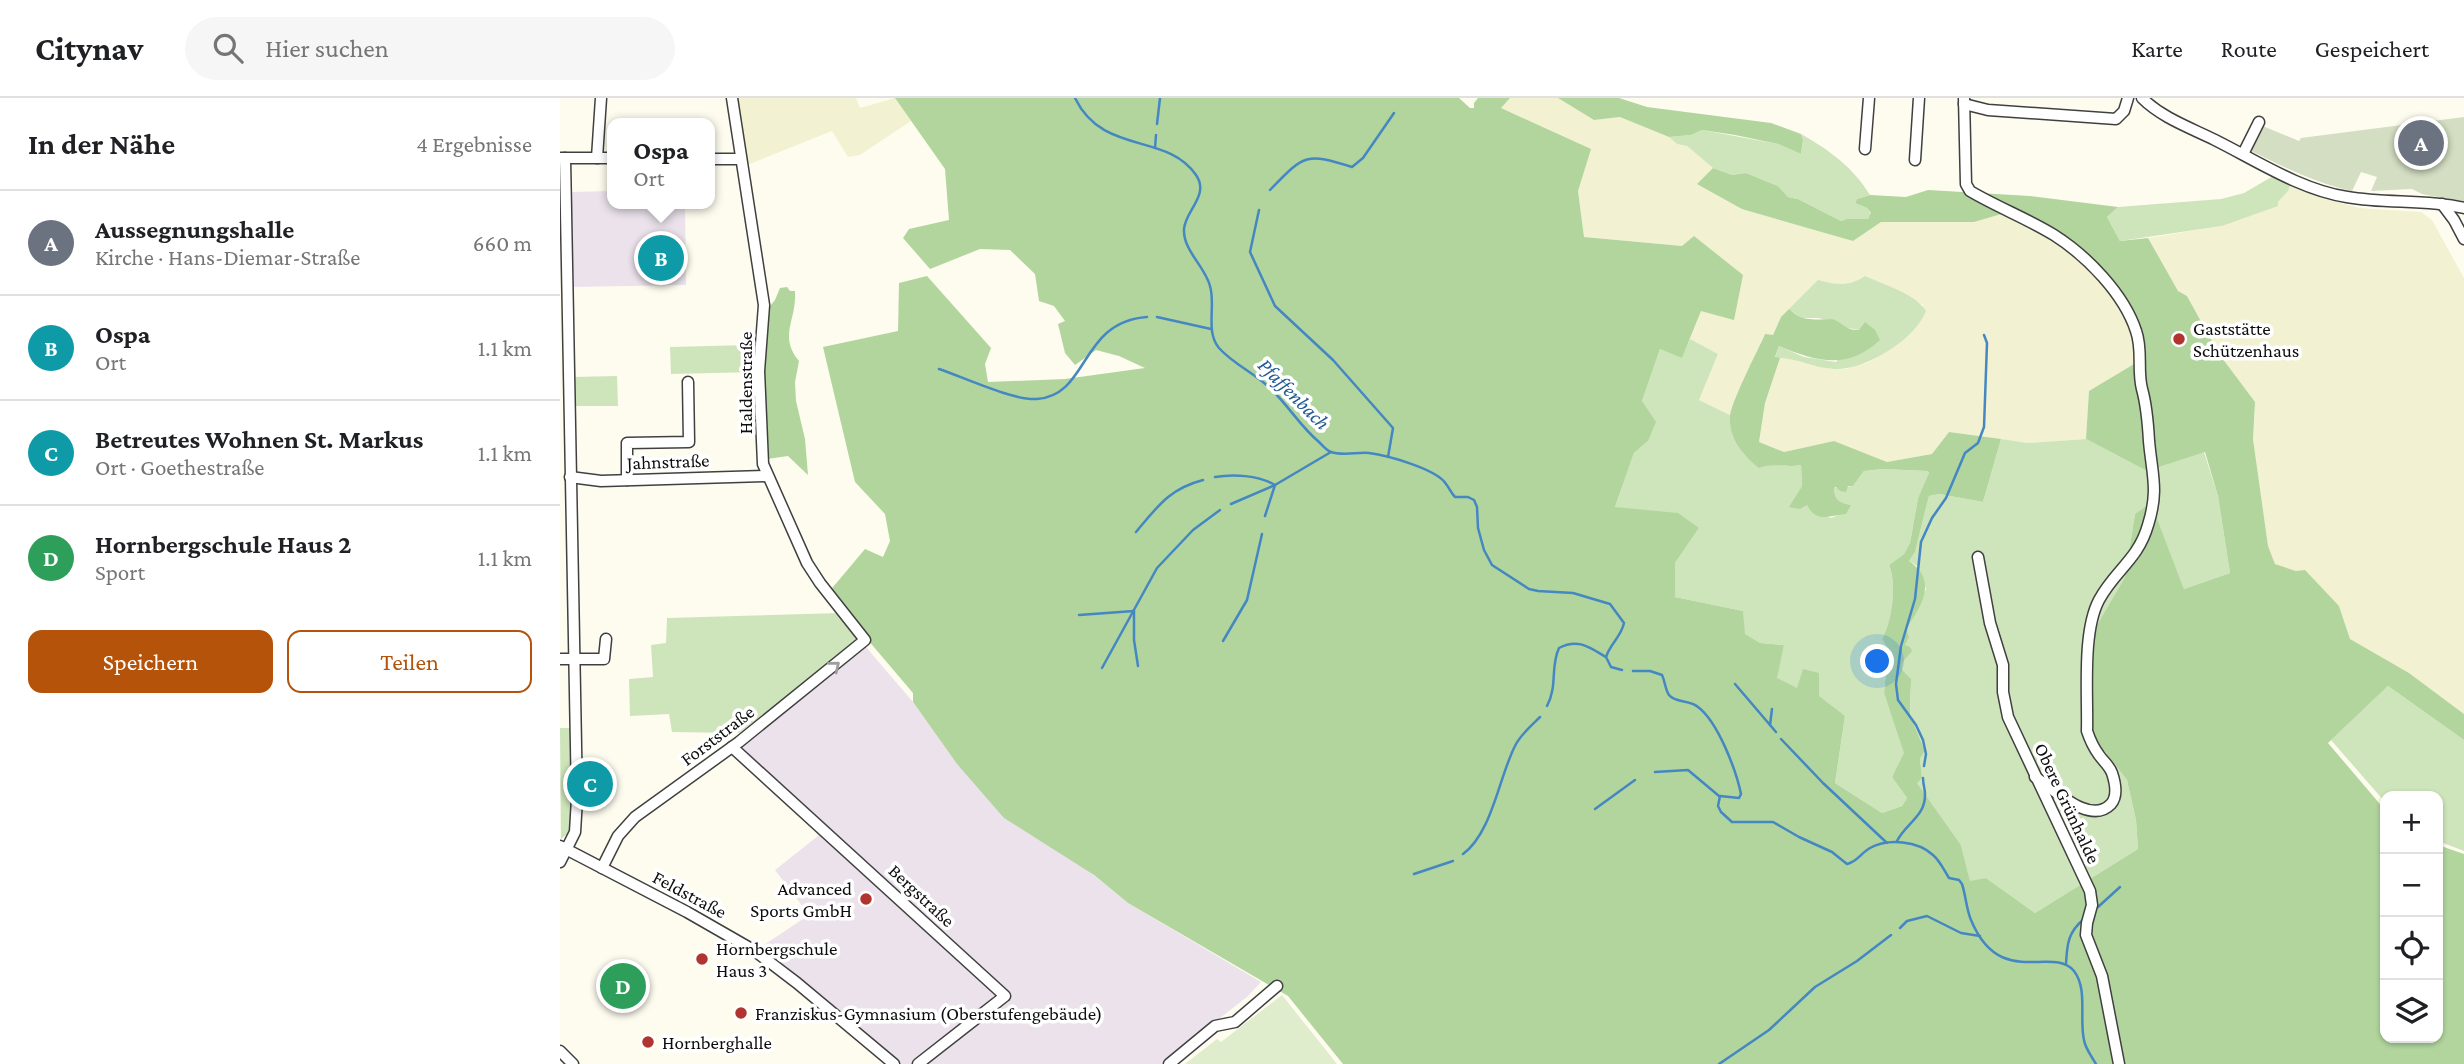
<!DOCTYPE html>
<html lang="de">
<meta charset="utf-8">
<style>
body{margin:0;font-family:"Crimson Pro",serif;background:#f6f6f6;color:#202124}
.controls{position:absolute;right:21px;bottom:21px;display:grid;overflow:hidden;border-radius:14px;box-shadow:0 2px 5px #0004}
.controls button{width:63px;height:63px;display:grid;place-items:center;padding:0;border:0;border-bottom:2px solid #e0e0e0;background:#fff;color:#202124;font:35px sans-serif}
.you{position:absolute;left:1318px;top:564px;width:24px;height:24px;margin:-18px;border:5px solid #fff;border-radius:50%;background:#1a73e8;box-shadow:0 0 0 10px #1a73e833}
.badge{display:grid;place-items:center;width:46px;height:46px;border-radius:50%;background:#b45309;color:#fff;font-size:23px;font-weight:700}
.pin{position:absolute;translate:-50% -50%;border:4px solid #fff;box-shadow:0 2px 7px #0006}
.popup{position:absolute;left:47px;top:20px;width:108px;height:91px;box-sizing:border-box;display:grid;place-content:center;border-radius:14px;background:#fff;filter:drop-shadow(0 2px 5px #0005);font-size:23px;white-space:nowrap;color:#757577}
.popup b{font-size:26px;color:#202124}
.popup::after{content:'';position:absolute;left:50%;top:100%;margin-left:-14px;border:14px solid transparent;border-top-color:#fff}
.list{margin:0;padding:0;list-style:none}
h2{display:flex;justify-content:space-between;align-items:center;height:91px;margin:0;padding:0 28px;font-size:30px}
h2 small{font-size:23px;font-weight:400;color:#757577}
.list li{display:grid;grid-template-columns:46px 1fr auto;gap:21px;align-items:center;box-sizing:border-box;height:105px;padding:0 28px;border-top:2px solid #e0e0e0}
.list b{display:block;font-size:26px;white-space:nowrap}
.list p{margin:0;font-size:23px;white-space:nowrap;color:#757577}
.list em{font-size:23px;font-style:normal;color:#757577}
.actions{display:flex;gap:14px;padding:21px 28px}
.actions a{flex:1;padding:16px 0;border:2px solid #b45309;border-radius:14px;text-align:center;font-size:24px;color:#b45309}
.actions .main{background:#b45309;color:#fff}
.icon{flex:none;width:38px;height:38px;fill:none;stroke:currentColor;stroke-width:2;stroke-linecap:round;stroke-linejoin:round}
.map{position:relative;flex:none;width:1904px;height:966px;overflow:hidden}
header{display:flex;align-items:center;gap:42px;box-sizing:border-box;height:98px;padding:0 35px;background:#fff;border-bottom:2px solid #e0e0e0}
header strong{font-size:33px}
nav{display:flex;gap:38px;margin-inline-start:auto;font-size:24px}
.search{width:490px;height:63px;background:#f6f6f6;display:flex;align-items:center;gap:18px;box-sizing:border-box;padding:0 24px;border-radius:38px;color:#757577;font-size:26px}
main{display:flex}
aside{flex:1;background:#fff}
.map>svg:first-child{display:block}
</style>
<header>
<strong>Citynav</strong>
<div class="search"><svg class="icon" aria-label="search" viewBox="0 0 24 24"><circle cx="10" cy="10" r="6"/><path d="M15 15l6 6"/></svg>Hier suchen</div>
<nav><a>Karte</a><a>Route</a><a>Gespeichert</a></nav>
</header>
<main>
<aside>
<h2>In der Nähe<small>4 Ergebnisse</small></h2>
<ul class="list">
<li><span class="badge" style="background:#6b7280">A</span><div><b>Aussegnungshalle</b><p>Kirche · Hans-Diemar-Straße</p></div><em>660 m</em></li>
<li><span class="badge" style="background:#0f9aa8">B</span><div><b>Ospa</b><p>Ort</p></div><em>1.1 km</em></li>
<li><span class="badge" style="background:#0f9aa8">C</span><div><b>Betreutes Wohnen St. Markus</b><p>Ort · Goethestraße</p></div><em>1.1 km</em></li>
<li><span class="badge" style="background:#2e9e5b">D</span><div><b>Hornbergschule Haus 2</b><p>Sport</p></div><em>1.1 km</em></li>
</ul>
<div class="actions"><a class="main">Speichern</a><a>Teilen</a></div>
</aside>
<div class="map">
<svg width="1904" height="966" viewBox="0 0 1904 966">
<rect width="100%" height="100%" fill="#fefcef"/>
<g fill="#ebe2eb">
<polygon points="52,93 52,106 125,106 126,187 11,189 10,94"/>
<polygon points="305,548 353,604 397,666 568,805 701,884 687,899 601,966 334,966 195,853 249,817 215,772 263,734 179,649"/>
</g>
<g fill="#f2f1d1">
<polygon points="178,0 296,0 300,10 335,0 351,23 300,57 288,59 272,33 187,67"/>
<polygon points="950,0 998,0 1034,22 1060,19 1109,39 1117,46 1127,48 1153,70 1138,85 1261,133 1293,143 1321,124 1358,124 1448,114 1494,137 1548,186 1576,233 1579,263 1529,293 1526,341 1468,345 1389,334 1372,356 1327,364 1274,343 1224,354 1199,344 1205,305 1220,260 1243,263 1270,271 1286,271 1309,264 1340,244 1363,207 1349,198 1305,179 1293,186 1274,186 1221,219 1213,237 1204,237 1170,317 1139,302 1158,256 1130,241 1141,213 1122,148 1024,139 1018,93 1030,51 941,10"/>
<polygon points="1731,85 1767,101 1799,110 1861,114 1872,122 1904,180 1904,616 1849,575 1790,541 1779,508 1736,473 1715,466 1708,448 1693,341 1695,312 1659,256 1627,198 1618,193 1609,179 1588,140 1662,128 1718,104 1728,93"/>
</g>
<g fill="#cee5bb">
<path d="M1142,32l76,14 23,10 2,-14 -2,-6c28,16 52,33 69,61l-13,4 -2,4 12,5 4,6 -3,5h-21l-6,2 -43,-22 -10,-2 -10,-11 -32,-13 -14,2 -19,-7 -26,-22 -10,-2 -8,-7 22,-2z"/>
<polygon points="1715,77 1731,85 1728,93 1718,104 1718,108 1662,128 1560,143 1547,119 1558,109 1661,101 1684,95"/>
<path d="M1305,178c19,9 50,17 61,35 -11,29 -62,60 -92,58 -20,-1 -38,-12 -59,-11l4,-12 25,11 32,5 23,-32 -17,-3 -23,-9h-18l-12,-9 29,-29c18,5 31,7 47,-4z"/>
<path d="M1130,241l28,15 -19,46 31,15 3,21c23,18 37,34 68,29l1,21 -12,21 17,-2 24,13 10,-4 10,-9c-12,-3 -16,-4 -17,-17l19,-2 11,-15 19,-2 44,2 2,3 -11,24 -8,45 -6,11 -15,11c8,18 3,58 -7,74l6,11 -4,43 21,60 -13,24 15,21 -5,8 -20,7 -47,-30 10,-67 -69,-38 8,-33 -24,-2 -16,-9 -1,-23 -68,-14v-34l24,-35 -84,-21 19,-54 14,-12 -6,-40 18,-52 22,8z"/>
<polygon points="190,247 197,250 196,274 111,276 110,249"/>
<polygon points="57,278 58,308 13,308 15,298 13,279"/>
<polygon points="1441,341 1468,345 1526,341 1587,373 1644,354 1658,398 1670,475 1624,491 1591,406 1575,416 1565,479 1534,532 1542,650 1567,682 1576,722 1578,751 1475,815 1426,780 1410,784 1401,747 1356,684 1362,680 1360,661 1365,653 1350,617 1351,590 1342,573 1343,564 1351,553 1345,547 1346,531 1366,491 1357,468 1349,463 1355,454 1369,398 1379,396 1423,404"/>
<polygon points="281,515 298,538 297,543 230,597 179,635 112,634 109,616 70,618 69,581 93,579 91,547 106,545 107,520"/>
<polygon points="1828,588 1904,642 1904,753 1878,743 1878,698 1825,698 1825,704 1771,642"/>
<polygon points="0,630 11,630 13,686 10,734 1,741"/>
</g>
<g fill="#b1d59c">
<path d="M335,0h564l11,10h4v-5l4,-5h32l-9,10 90,41 -13,42 6,46 98,9 12,-10 49,39 -9,45 -33,-9 -19,47 -22,-9 -18,52 14,21 -8,19 -14,12 -19,54 63,6 21,15 -24,35v34l68,14 2,23 15,9 24,2 -7,33 20,10 6,-19 16,4v23l26,20 -10,67 47,30 20,-7 5,-8 -15,-21 12,-24 -20,-60 4,-43 -6,-11c10,-17 15,-56 7,-74l15,-11 6,-11 8,-45 11,-25 -2,-2 -44,-2 -19,2 -11,15h-5l-2,6 -6,-1 -4,-4 -2,1c1,13 5,14 17,17l-5,9c-16,1 -29,10 -39,-9l-7,4 -11,-2 13,-21 -1,-21c-15,3 -28,-3 -42,3 -16,-13 -30,-29 -29,-51 0,-13 28,-67 35,-83l8,1 8,-18 8,-8c4,3 7,6 11,8 7,3 25,3 32,2 10,3 14,12 27,11l6,-8 10,8 5,10c-32,30 -63,22 -101,6l-4,11 5,1 -15,45 -6,39 25,10 50,-11 53,21 45,-8 17,-22 52,7 -18,63 -44,-8 -10,2 -14,56 -6,9c29,20 13,44 -3,68l3,8 -4,8 5,2 2,4 -9,11 -1,8 9,9 -1,36 15,36 -5,8 2,19 -5,5 44,62 9,36 16,-3 49,35 103,-64 -2,-29 -9,-40 -25,-32 -9,-16 1,-102 31,-53 10,-63 16,-11 33,86 46,-16 -12,-77 -13,-44 -58,19 -61,-32 3,-48 50,-30 1,-14 -17,-42 -54,-59 -61,-34 -34,10h-93l-28,19 -111,-32 -45,-25 16,-16 19,7 14,-2 32,13 10,11 10,2 43,22 6,-2h21l3,-6 -4,-5 -12,-5 2,-4 13,-4 36,2 22,-7 102,6 88,11 -11,10 13,24 28,-3 30,53 9,5 32,58 36,48 -2,37 15,107 7,18 21,7 9,-1 34,36 11,33 59,34 55,41v26l-76,-54 -60,57 57,67v228h53v-193l26,9v210h-1121l-55,-68 -160,-93 -34,-28 -90,-57 -47,-54 -44,-62v-9l-85,-100 37,-44 18,8 7,-16 -5,-27 -30,-32 -32,-135 75,-16 1,-48 28,-7 64,72 -6,16 3,18 77,-3 80,-11 -26,-12 -23,-6 -21,15 -10,-12 -7,-29 7,-3 -11,-15 -15,-5 -4,-27 -25,-24 -30,-1 -50,20 -27,-31 6,-9 40,-9 -4,-51z"/>
<polygon points="998,0 1059,0 1087,9 1211,25 1241,36 1243,42 1241,56 1218,46 1175,37 1142,32 1131,37 1109,39 1060,19 1034,22"/>
<path d="M227,189l3,4h5c2,29 -17,45 4,70l-4,21 1,19 9,38 3,36 -20,-19 -21,3 -5,-85 4,-63 9,-11 5,-12z"/>
</g>
<path fill="#d3dec2" d="M1904,19v85l-42,-8 -10,-5 -41,2 6,-14 -16,-5 -9,19c-38,-8 -70,-25 -105,-42l11,-25 41,17 2,-3z"/>
<polygon fill="#dfedcc" points="722,897 777,966 625,966 657,941 661,944"/>
<g fill="none" stroke-linecap="round" stroke-linejoin="round">
<g stroke="#4587c2" stroke-width="2.5">
<path d="M515,0c28,58 92,34 121,77 14,20 -11,36 -12,54 -1,22 21,37 26,57 6,20 -5,45 9,62 15,17 38,26 54,43 17,17 28,36 46,51 3,3 8,9 12,10 11,4 27,0 38,1 17,2 68,16 77,31 4,5 5,9 9,13h13l6,3 3,7 1,21 6,22 8,15 37,24 9,2 35,2 37,11 14,19c-3,14 -14,21 -18,34l5,10 11,3"/>
<polyline points="597,26 600,0"/>
<polyline points="595,50 596,37"/>
<path d="M710,92c34,-35 35,-38 82,-23l11,-9 31,-45"/>
<polyline points="699,112 690,154 715,208 773,262 833,330 828,359"/>
<polyline points="597,219 651,231"/>
<path d="M379,271c24,8 75,32 98,30 53,-4 42,-77 110,-82"/>
<path d="M655,379c18,-3 43,-2 60,8l-10,31"/>
<polyline points="671,406 715,387 771,354"/>
<path d="M576,434c22,-26 33,-43 67,-52"/>
<polyline points="519,517 574,513 574,542 578,568"/>
<polyline points="663,543 687,502 702,436"/>
<polyline points="542,570 597,470 633,432 660,412"/>
<path d="M1073,573h17l12,4c3,6 3,14 7,20 6,8 21,5 29,12 20,15 38,63 43,87l-2,4 -19,-2 -2,10 3,6 11,10h41l26,15 33,15 15,12c10,-2 14,-11 23,-16 18,-10 48,-7 63,7 7,6 11,15 16,23l10,2 3,4c4,12 4,24 9,36 29,70 81,25 103,51 14,18 5,48 10,69 1,8 8,17 12,24"/>
<polyline points="1175,586 1216,634"/>
<path d="M987,608c11,-21 3,-39 12,-58 19,-10 30,-1 47,9"/>
<polyline points="1210,627 1212,611"/>
<polyline points="1221,641 1263,685 1327,745"/>
<polyline points="1364,668 1366,656 1363,642 1356,627 1338,602 1336,586 1341,548 1355,501 1361,444 1372,420 1386,400 1405,355 1418,345 1424,329 1427,245 1424,237"/>
<polyline points="1095,674 1128,672 1159,698"/>
<polyline points="1035,711 1075,682"/>
<path d="M1337,743c8,-17 29,-25 28,-47 0,-5 -2,-10 -2,-16"/>
<path d="M903,756c29,-21 36,-77 52,-108 5,-11 16,-20 25,-29"/>
<polyline points="854,776 893,763"/>
<polyline points="1538,809 1560,789"/>
<polyline points="1340,830 1347,823 1367,818 1401,835 1420,838"/>
<path d="M1506,866c1,-20 2,-32 18,-45"/>
<polyline points="1159,966 1209,932 1255,889 1297,863 1331,837"/>
</g>
<g stroke="#404040" stroke-width="13">
<g id="minor">
<path d="M1404,0l2,86 4,7c27,16 58,28 84,44 33,21 70,59 82,96 7,19 1,39 6,58 5,18 6,34 7,52 3,34 10,49 -1,84 -10,35 -33,45 -49,75 -17,32 -11,94 -12,131 3,9 6,16 12,24 4,6 10,10 13,18 3,9 6,23 -1,31 -21,22 -57,-15 -76,-27"/>
<path d="M1582,0c20,20 49,30 73,42 42,21 86,50 132,57 39,7 78,2 117,11"/>
<polyline points="1404,6 1428,12 1556,21 1564,13 1568,0"/>
<polyline points="1305,51 1309,0"/>
<polyline points="1683,56 1699,24"/>
<polyline points="0,60 52,60"/>
<polyline points="37,60 41,0"/>
<polyline points="150,61 180,61"/>
<polyline points="1355,62 1359,0"/>
<polyline points="1882,106 1894,122 1904,141"/>
<polyline points="10,379 41,383 207,378"/>
<polyline points="67,382 67,345 129,344 128,284"/>
<polyline points="1418,459 1430,525 1443,567 1443,594 1448,619 1530,793 1532,807 1527,825 1526,837 1542,878 1559,966"/>
<polyline points="0,561 44,561 46,541"/>
<polyline points="172,649 445,898 358,966"/>
<polyline points="0,748 127,814 195,853 237,885 334,966"/>
<polyline points="0,764 15,734 17,701 5,60"/>
<polyline points="42,770 58,738 75,719 179,644 305,542 260,485 247,465 203,366 199,273 204,207 172,0"/>
<polyline points="0,953 13,966"/>
<polyline points="609,966 655,928 675,924 717,888"/>
</g>
</g>
<use href="#minor" stroke="#fff" stroke-width="10"/>
</g>
<defs><path id="oneway-chevron" d="M-2-3.5L2.5 0L-2 3.5" fill="none" stroke-width="1.6" stroke-linecap="round" stroke-linejoin="round" transform="scale(1.75)"/></defs>
<use stroke="#9e9e9e" href="#oneway-chevron" transform="translate(275 568) rotate(-39)"/>
<g fill="#b13431" stroke="#fff" stroke-width="2.5">
<circle cx="1619" cy="241" r="7"/>
<circle cx="306" cy="801" r="7"/>
<circle cx="142" cy="861" r="7"/>
<circle cx="181" cy="915" r="7"/>
<circle cx="88" cy="944" r="7"/>
</g>
<g text-anchor="middle" stroke-width="7" stroke-linejoin="round" paint-order="stroke">
<g font-size="19" fill="#0d0d0d" stroke="#fff" text-anchor="start">
<text x="1633" y="237">Gaststätte<tspan x="1633" dy="22">Schützenhaus</tspan></text>
<text x="292" y="797" text-anchor="end">Advanced<tspan x="292" dy="22">Sports GmbH</tspan></text>
<text x="156" y="857">Hornbergschule<tspan x="156" dy="22">Haus 3</tspan></text>
<text x="195" y="922">Franziskus-Gymnasium (Oberstufengebäude)</text>
<text x="102" y="951">Hornberghalle</text>
</g>
<g font-size="19" fill="#0d0d0d" stroke="#fff">
<text transform="translate(185 285) rotate(-90)" y="7">Haldenstraße</text>
<text transform="translate(108 363) rotate(-2)" y="7">Jahnstraße</text>
<text transform="translate(157 637) rotate(-37)" y="7">Forststraße</text>
<text transform="translate(1508 705) rotate(65)" y="7">Obere Grünhalde</text>
<text transform="translate(130 796) rotate(28)" y="7">Feldstraße</text>
<text transform="translate(362 797) rotate(43)" y="7">Bergstraße</text>
</g>
<g font-size="21" font-style="italic" fill="#215a94" stroke="#fff">
<text transform="translate(734 296) rotate(45)" y="7">Pfaffenbach</text>
</g>
</g>
</svg>
<div class="controls">
<button>+</button>
<button>−</button>
<button><svg class="icon" aria-label="locate" viewBox="0 0 24 24"><circle cx="12" cy="12" r="6"/><path d="M12 2v4M12 18v4M2 12h4M18 12h4"/></svg></button>
<button><svg class="icon" aria-label="layers" viewBox="0 0 24 24"><path d="M12 4l9 5-9 5-9-5zM3 14l9 5 9-5"/></svg></button>
</div>
<div class="you"></div>
<div class="pin badge" style="left:1861px;top:45px;background:#6b7280">A</div>
<div class="pin badge" style="left:101px;top:160px;background:#0f9aa8">B</div>
<div class="popup"><b>Ospa</b>Ort</div>
<div class="pin badge" style="left:30px;top:686px;background:#0f9aa8">C</div>
<div class="pin badge" style="left:63px;top:888px;background:#2e9e5b">D</div>
</div>
</main>
